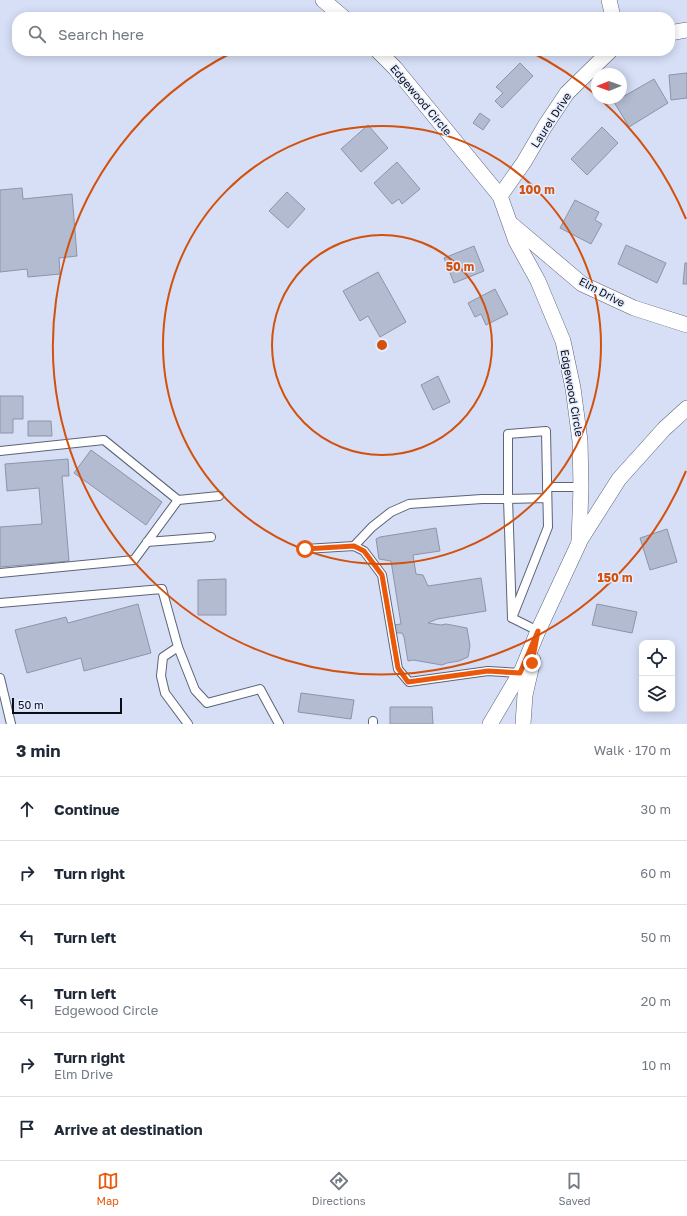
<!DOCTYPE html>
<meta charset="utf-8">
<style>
body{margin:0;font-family:"Golos Text",sans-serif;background:#f6f6f7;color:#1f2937}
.controls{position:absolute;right:12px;bottom:12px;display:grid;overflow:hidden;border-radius:8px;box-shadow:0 2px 10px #0003}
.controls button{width:36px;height:36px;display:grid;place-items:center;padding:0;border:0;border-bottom:1px solid #e0e1e3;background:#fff;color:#1f2937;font:20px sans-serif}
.compass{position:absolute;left:591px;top:68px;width:36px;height:36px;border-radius:50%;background:#fff;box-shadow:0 2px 10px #0003;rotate:269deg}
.scale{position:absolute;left:12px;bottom:10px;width:110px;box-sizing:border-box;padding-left:4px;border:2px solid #0a0d14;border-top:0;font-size:11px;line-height:14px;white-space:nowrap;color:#0a0d14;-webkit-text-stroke:3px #e5ecff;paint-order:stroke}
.stop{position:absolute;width:12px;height:12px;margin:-9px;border:3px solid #ea580c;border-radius:50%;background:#fff}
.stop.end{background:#ea580c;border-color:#fff;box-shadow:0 1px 4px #0008}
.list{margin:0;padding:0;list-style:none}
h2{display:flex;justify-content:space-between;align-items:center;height:52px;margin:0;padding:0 16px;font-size:17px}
h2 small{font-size:13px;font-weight:400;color:#747a83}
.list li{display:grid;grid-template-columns:26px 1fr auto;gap:12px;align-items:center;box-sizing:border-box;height:64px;padding:0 16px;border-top:1px solid #e0e1e3}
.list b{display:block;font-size:15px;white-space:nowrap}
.list p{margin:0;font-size:13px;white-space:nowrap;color:#747a83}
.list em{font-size:13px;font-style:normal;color:#747a83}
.icon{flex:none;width:22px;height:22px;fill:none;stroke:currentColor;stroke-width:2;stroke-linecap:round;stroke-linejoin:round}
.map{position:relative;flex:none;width:687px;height:724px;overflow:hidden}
.search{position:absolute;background:#fff;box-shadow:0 2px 10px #0003;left:12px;right:12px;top:12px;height:44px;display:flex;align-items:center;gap:10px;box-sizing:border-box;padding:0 14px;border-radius:16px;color:#747a83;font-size:15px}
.sheet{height:436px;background:#fff}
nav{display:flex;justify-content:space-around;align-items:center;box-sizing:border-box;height:56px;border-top:1px solid #e0e1e3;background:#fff;font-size:11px;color:#747a83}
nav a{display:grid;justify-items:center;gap:2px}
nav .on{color:#ea580c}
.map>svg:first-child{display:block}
</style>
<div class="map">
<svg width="687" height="724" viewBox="0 0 687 724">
<rect width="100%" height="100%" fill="#d6dff6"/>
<g fill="#b3bbd1" stroke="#8d94aa">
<polygon points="520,63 533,76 502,108 495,101 503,93 496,87"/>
<polygon points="687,73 687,98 671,100 669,75"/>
<polygon points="654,79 668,103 629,127 614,102"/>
<polygon points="480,113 490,120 483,130 473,123"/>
<polygon points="368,125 388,148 361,172 341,149"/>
<polygon points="602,127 618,143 587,175 571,159"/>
<polygon points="397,162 420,189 402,204 399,199 392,204 374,183"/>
<polygon points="22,188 23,199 72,194 77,256 59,258 60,274 28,277 27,269 0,272 0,190"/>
<polygon points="287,192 305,209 288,228 269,211"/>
<polygon points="575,200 599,212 595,220 602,224 591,244 560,228"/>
<polygon points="626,245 666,263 657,283 618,264"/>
<polygon points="474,246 484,271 454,283 444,258"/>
<polygon points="685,263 687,263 687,284 683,284"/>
<polygon points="378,272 406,322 380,337 368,316 360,321 343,291"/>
<polygon points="495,289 508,314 486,325 481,314 475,317 468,303"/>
<polygon points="438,376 450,402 433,410 421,385"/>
<polygon points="0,396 23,396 23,419 13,419 13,433 0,433"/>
<polygon points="28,421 51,421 52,436 28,436"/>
<polygon points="91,450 162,502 146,525 74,473"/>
<polygon points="68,459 69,476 62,476 69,561 0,567 0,527 42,524 39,488 7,491 5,464"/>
<polygon points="436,528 440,551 413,555 416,574 423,575 428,586 481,578 486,611 437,619 428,623 441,625 446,624 467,628 470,646 468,657 459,661 447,663 442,665 413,660 408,661 404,637 402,633 393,633 392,625 401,624 391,561 379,559 376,539 380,537"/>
<polygon points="667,529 677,562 650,570 640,538"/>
<polygon points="226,579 226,615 198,615 198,580"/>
<polygon points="138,604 151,653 84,671 81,658 27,673 15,630 66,617 68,623"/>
<polygon points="597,604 637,612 632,633 592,625"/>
<polygon points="301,693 354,700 351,719 298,712"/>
<polygon points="390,707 432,707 433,724 390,724"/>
</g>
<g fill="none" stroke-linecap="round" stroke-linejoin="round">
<g stroke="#5d6478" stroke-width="10">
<g id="lane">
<polyline points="0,451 104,440 178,500 134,560 0,573"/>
<polyline points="547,487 581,487"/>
<polyline points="178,500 219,496"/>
<polyline points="147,542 211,537"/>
<polyline points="354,546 372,527 391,512 409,504 482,499 508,499 508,434 546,431 548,527 512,618 508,499 547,498"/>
<polyline points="305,549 354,546 364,551 382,575 398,669 409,682 488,671 520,673"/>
<polyline points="0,603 162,589 178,647 163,657 161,676 165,693 188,724"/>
<polyline points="512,618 538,631"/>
<polyline points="178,647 195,690 207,703 260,689 279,724"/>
<polyline points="0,678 11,724"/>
<polyline points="373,724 373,721"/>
</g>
</g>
<g stroke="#5d6478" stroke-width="16">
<g id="street">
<polyline points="323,0 343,17"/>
<polyline points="609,0 613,17"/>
<polyline points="670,33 687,30"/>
<polyline points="378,51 395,68 500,196 516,241 538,281 563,341 573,388 580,441 581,487 579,543 538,631 522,670 490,724"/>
<polyline points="500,196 524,162 545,126 567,93 610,51"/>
<polyline points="510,223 582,284 634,308 687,325"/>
<polyline points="579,542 619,479 664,429 687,408"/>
<polyline points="523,724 525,695 533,660"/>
</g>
</g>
<use href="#lane" stroke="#fff" stroke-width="8"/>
<use href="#street" stroke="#fff" stroke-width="15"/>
</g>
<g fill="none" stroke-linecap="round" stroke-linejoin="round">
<polyline stroke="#ea580c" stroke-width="5" points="305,549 354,546 364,551 382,575 398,668 408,682 488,671 520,673 538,631 532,663"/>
</g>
<g fill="none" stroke="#d2510d" stroke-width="2">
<circle cx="382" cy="345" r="110"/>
<circle cx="382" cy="345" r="219"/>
<path d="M686 471A329 329 0 1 1 233 52M359 17A329 329 0 0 1 405 17M531 52A329 329 0 0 1 596 95M600 99A329 329 0 0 1 686 219"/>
</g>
<g text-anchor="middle" stroke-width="3" stroke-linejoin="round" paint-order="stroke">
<g font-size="11" fill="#0a0d14" stroke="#e5ecff">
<text transform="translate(421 100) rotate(50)" y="4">Edgewood Circle</text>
<text transform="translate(551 120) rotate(-57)" y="4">Laurel Drive</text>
<text transform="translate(602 292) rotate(28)" y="4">Elm Drive</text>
<text transform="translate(572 393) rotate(80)" y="4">Edgewood Circle</text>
</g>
</g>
<circle cx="382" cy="345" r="6" fill="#d2510d" stroke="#e5ecff" stroke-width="2"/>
<g font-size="12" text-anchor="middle" font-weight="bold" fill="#d2510d" stroke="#e5ecff" stroke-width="3" stroke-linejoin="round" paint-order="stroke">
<text x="537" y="194">100 m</text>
<text x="460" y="271">50 m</text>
<text x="615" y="582">150 m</text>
</g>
</svg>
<div class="controls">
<button><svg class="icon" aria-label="locate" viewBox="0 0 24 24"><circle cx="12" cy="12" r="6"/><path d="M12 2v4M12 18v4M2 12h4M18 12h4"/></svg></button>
<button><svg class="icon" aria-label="layers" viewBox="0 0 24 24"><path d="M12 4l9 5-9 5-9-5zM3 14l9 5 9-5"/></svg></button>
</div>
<svg class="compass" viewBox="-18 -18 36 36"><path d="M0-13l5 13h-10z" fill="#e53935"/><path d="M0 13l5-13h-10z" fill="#747a83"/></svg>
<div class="scale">50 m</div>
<div class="stop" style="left:305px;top:549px"></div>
<div class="stop end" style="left:532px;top:663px"></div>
<div class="search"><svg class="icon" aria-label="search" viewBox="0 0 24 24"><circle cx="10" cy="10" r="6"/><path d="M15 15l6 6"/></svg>Search here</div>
</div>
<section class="sheet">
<h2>3 min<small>Walk · 170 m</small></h2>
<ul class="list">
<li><svg class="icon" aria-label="ahead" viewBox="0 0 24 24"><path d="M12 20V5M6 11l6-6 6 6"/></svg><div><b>Continue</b></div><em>30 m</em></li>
<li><svg class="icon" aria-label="right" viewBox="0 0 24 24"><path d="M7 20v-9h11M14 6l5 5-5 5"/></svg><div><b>Turn right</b></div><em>60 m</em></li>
<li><svg class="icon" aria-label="left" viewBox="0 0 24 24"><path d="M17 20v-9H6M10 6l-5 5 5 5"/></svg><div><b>Turn left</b></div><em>50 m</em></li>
<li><svg class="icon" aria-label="left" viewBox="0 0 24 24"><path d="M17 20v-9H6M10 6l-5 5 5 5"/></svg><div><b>Turn left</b><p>Edgewood Circle</p></div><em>20 m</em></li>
<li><svg class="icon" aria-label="right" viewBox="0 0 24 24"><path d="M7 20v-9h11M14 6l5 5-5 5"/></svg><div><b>Turn right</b><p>Elm Drive</p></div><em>10 m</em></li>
<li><svg class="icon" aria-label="arrive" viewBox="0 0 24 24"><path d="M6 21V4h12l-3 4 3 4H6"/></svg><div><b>Arrive at destination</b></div></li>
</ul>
</section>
<nav>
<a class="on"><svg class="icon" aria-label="map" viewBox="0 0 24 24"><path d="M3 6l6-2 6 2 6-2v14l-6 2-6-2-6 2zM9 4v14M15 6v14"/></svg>Map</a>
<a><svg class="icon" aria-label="directions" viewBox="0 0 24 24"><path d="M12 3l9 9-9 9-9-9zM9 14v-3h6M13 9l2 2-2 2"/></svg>Directions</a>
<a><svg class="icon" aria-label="saved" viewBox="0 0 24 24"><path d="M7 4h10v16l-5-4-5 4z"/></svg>Saved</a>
</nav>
